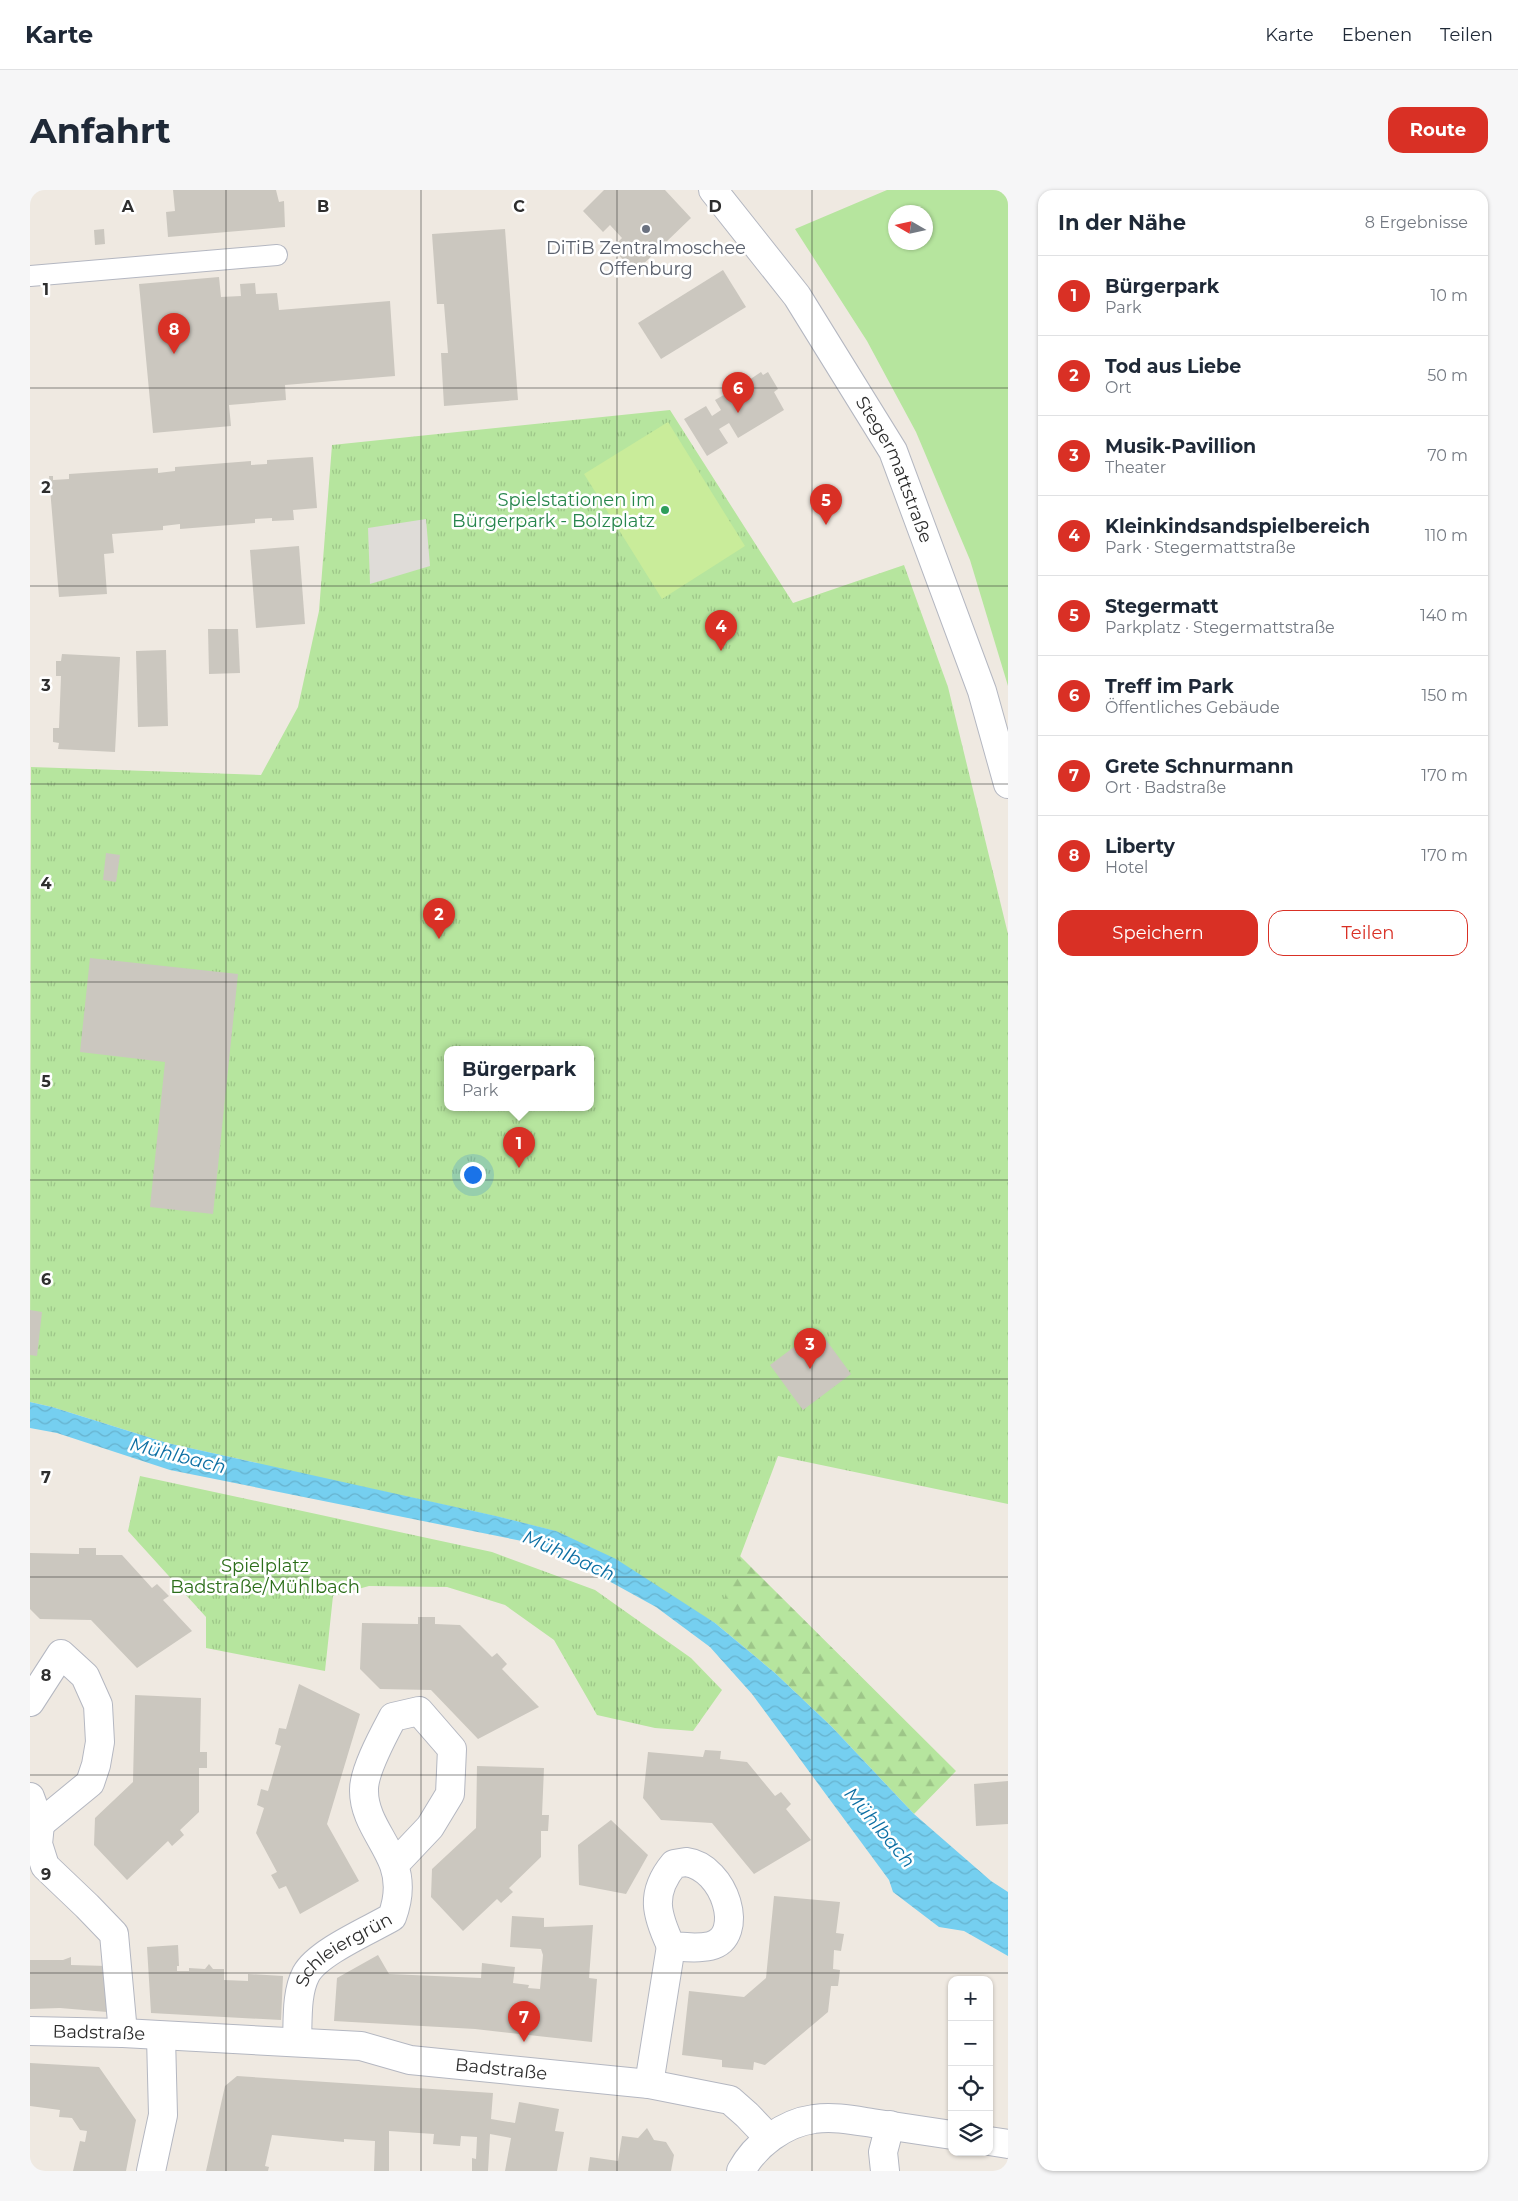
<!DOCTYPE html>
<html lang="de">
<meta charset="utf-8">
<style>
body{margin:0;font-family:Montserrat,sans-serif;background:#f6f6f7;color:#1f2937}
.controls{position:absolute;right:15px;bottom:15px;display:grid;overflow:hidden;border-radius:10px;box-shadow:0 1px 4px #0004}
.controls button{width:45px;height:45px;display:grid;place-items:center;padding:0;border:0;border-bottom:1px solid #e0e1e3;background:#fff;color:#1f2937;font:25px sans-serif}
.compass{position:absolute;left:858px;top:15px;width:45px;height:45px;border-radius:50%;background:#fff;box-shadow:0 1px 4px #0004;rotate:279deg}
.you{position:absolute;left:442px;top:984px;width:18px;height:18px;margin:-12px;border:4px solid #fff;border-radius:50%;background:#1a73e8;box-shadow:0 0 0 8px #1a73e833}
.badge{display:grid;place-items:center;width:32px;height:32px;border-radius:50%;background:#d93025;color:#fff;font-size:16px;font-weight:700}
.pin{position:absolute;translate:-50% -41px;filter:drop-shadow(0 1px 2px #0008)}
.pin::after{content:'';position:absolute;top:26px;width:18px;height:15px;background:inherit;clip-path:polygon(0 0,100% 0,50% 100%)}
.popup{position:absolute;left:414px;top:856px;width:150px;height:65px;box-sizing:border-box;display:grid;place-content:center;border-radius:10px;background:#fff;filter:drop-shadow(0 1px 4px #0005);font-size:16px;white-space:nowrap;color:#747a83}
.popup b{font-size:19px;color:#1f2937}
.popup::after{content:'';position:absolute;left:50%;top:100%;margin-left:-10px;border:10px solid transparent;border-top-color:#fff}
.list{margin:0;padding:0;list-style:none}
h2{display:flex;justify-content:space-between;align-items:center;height:65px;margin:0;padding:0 20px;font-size:21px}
h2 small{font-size:16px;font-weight:400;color:#747a83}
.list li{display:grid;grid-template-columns:32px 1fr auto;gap:15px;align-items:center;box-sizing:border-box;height:80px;padding:0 20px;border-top:1px solid #e0e1e3}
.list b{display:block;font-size:19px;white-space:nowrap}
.list p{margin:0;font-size:16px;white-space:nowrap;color:#747a83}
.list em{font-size:16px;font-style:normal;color:#747a83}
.actions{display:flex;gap:10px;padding:15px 20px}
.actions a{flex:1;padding:11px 0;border:1px solid #d93025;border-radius:15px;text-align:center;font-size:18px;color:#d93025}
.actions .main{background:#d93025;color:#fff}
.icon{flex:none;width:28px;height:28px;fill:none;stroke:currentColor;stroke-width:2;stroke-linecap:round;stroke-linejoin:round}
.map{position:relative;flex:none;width:978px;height:1981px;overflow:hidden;border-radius:15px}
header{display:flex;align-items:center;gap:30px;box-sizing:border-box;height:70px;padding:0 25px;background:#fff;border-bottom:1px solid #e0e1e3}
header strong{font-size:24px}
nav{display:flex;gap:28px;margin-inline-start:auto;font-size:18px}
.intro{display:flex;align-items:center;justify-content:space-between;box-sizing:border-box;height:120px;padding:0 30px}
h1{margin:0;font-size:35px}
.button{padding:12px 22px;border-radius:15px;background:#d93025;color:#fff;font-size:18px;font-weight:700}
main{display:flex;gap:30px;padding:0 30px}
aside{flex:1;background:#fff;border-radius:15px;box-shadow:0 1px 4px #0004}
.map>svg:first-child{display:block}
</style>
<header>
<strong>Karte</strong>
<nav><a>Karte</a><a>Ebenen</a><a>Teilen</a></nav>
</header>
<div class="intro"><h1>Anfahrt</h1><a class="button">Route</a></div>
<main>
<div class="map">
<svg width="978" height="1981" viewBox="0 0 978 1981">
<defs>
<pattern id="forest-firs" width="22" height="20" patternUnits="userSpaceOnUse" patternTransform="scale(1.25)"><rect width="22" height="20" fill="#b6e59e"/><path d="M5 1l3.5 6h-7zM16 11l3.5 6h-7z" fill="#9dc588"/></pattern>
<pattern id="park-tufts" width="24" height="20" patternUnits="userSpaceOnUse" patternTransform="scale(1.25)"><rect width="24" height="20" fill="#b6e59e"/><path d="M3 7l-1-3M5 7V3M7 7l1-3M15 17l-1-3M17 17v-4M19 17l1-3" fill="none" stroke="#9dc588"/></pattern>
<pattern id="water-waves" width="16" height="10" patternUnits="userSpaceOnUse" patternTransform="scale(1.25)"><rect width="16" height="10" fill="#75cff0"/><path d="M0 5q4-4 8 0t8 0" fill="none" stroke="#66b2ce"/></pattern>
</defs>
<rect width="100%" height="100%" fill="#efe9e1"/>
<path fill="#b6e59e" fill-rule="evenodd" d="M857,0h121v496l-38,-126 -54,-128 -49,-91 -72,-112zM866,22h30v30h-30z"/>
<polygon fill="url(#forest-firs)" points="265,1200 735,1299 709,1365 926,1581 884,1624 802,1537 745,1483 685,1433 526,1341 466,1326 227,1274"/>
<g fill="url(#park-tufts)" fill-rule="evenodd">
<path d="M640,220l123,193 111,-38 44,122 60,247v570l-230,-48 -63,167 -99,-64 -60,-28 -60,-15 -329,-73 -115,-36 -22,-5 1,-635 230,8 37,-68 21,-96 13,-166zM418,859h142v58h-142z"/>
<polygon points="110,1286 462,1362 565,1400 661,1468 692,1500 663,1541 625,1538 567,1525 524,1450 475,1415 417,1397 339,1396 303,1406 295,1481 176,1458 176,1427 98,1341"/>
</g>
<polygon fill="#c9ec9a" points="638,232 715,356 632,409 554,284"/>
<polygon fill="#dfdcd8" points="396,329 400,376 340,394 338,338"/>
<polygon fill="url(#water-waves)" points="0,1212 22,1217 137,1253 466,1326 526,1341 586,1369 685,1433 745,1483 802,1537 884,1624 961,1691 978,1702 978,1766 934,1741 909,1737 863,1702 859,1690 722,1504 680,1457 626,1417 539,1369 516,1358 492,1351 140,1280 27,1243 0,1238"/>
<g fill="#cbc7bf">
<polygon points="143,0 246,0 249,12 254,11 255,37 138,47 136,22 145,21"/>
<polygon points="574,0 635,0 661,28 605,82 582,58 592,48 580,35 573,42 553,21"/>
<polygon points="74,39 75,54 65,55 64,40"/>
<polygon points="475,39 488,210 414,216 411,163 418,163 414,114 407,114 402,44"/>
<polygon points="693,80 716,117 631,169 608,133"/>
<polygon points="189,87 191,107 211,106 210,94 225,93 226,104 247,103 249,120 360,111 365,186 255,195 256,210 199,215 201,236 123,243 109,94"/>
<polygon points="731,182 733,185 738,182 748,199 744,202 754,220 708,248 699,233 689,239 698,253 677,266 654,229 676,216 682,226 691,220 685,210 699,202 695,196 709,187 713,194"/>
<polygon points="283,267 287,318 263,320 264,330 242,331 242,328 225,329 225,333 150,339 150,334 133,336 133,340 82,344 84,363 74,364 77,404 29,407 19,286 23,286 23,290 39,289 39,284 128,278 128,283 145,281 145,277 221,271 221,275 237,274 237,270"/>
<polygon points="269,356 275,434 226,438 220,360"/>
<polygon points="178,439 208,439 210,483 179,484"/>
<polygon points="136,460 138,536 108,537 106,461"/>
<polygon points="32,464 90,467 85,562 28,559 29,553 23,552 23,538 29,538 31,486 26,486 26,471 31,471"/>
<polygon points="76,663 90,665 86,692 73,690"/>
<polygon points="60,768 208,784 183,1024 120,1017 135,872 50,862"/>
<polygon points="0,1120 12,1122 7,1166 0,1165"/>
<polygon points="788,1139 821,1184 773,1220 740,1175"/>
<polygon points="49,1358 66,1358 66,1365 92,1365 122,1398 127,1394 139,1406 133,1410 162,1441 107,1478 61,1430 10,1429 0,1419 0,1363 49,1364"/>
<polygon points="388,1427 405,1427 405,1434 430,1435 462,1467 467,1463 477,1474 472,1479 509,1517 448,1549 401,1500 350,1499 330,1479 332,1433 388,1434"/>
<polygon points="269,1494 330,1524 297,1634 329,1691 270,1724 256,1696 249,1699 241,1685 247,1682 226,1643 234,1618 227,1615 231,1599 238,1601 251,1556 245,1554 249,1538 256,1539"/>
<polygon points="105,1505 171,1508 170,1562 177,1562 177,1578 169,1578 169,1622 150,1640 154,1645 142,1656 138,1651 97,1690 64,1655 65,1628 103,1592"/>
<polygon points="675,1560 691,1561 690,1569 717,1572 745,1606 751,1602 761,1614 756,1619 781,1650 724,1684 682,1633 631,1630 613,1608 618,1562 673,1567"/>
<polygon points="447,1576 514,1578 512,1625 519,1625 518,1641 511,1641 511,1667 479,1698 483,1702 471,1713 467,1709 433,1741 401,1707 402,1679 446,1638"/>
<polygon points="978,1591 978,1634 946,1636 944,1594"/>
<polygon points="581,1630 618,1665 596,1704 549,1695 548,1655"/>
<polygon points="744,1706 810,1712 806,1743 814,1744 811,1761 804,1760 803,1779 810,1780 808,1796 801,1796 798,1822 735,1875 724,1872 723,1880 692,1877 692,1870 652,1865 659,1801 714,1807 736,1788"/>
<polygon points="482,1726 514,1728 514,1737 563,1735 559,1788 567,1789 562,1852 445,1839 304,1831 307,1788 348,1765 359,1784 451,1788 452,1773 485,1777 483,1793 499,1795 498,1798 510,1799 513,1765 511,1759 480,1757"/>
<polygon points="148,1755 149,1776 147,1776 147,1781 159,1781 159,1778 175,1779 179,1774 183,1779 194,1779 194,1790 218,1791 218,1784 253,1786 251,1830 121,1823 117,1757"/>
<polygon points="41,1767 41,1775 78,1776 77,1822 30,1818 0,1819 0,1770 33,1770"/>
<polygon points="0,1873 69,1877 106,1930 96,1981 43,1981 50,1951 55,1952 57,1941 50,1940 42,1928 29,1927 30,1920 0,1916"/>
<polygon points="207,1886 463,1903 461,1929 485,1933 489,1912 529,1919 525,1941 534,1942 527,1981 475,1981 481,1948 460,1944 458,1981 442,1981 442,1968 446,1969 447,1947 431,1946 430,1956 403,1954 404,1944 359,1941 359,1981 344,1981 345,1951 314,1949 314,1952 242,1945 235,1976 239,1977 238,1981 176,1981 195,1896"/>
<polygon points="617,1938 624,1950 636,1952 644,1965 641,1981 558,1981 560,1967 588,1971 592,1946 608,1948"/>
</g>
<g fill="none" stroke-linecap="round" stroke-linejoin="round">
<g stroke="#b4b7c1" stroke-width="22">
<polyline id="service" points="0,86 247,65"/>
</g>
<g stroke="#b4b7c1" stroke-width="30">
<polyline id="pedestrian" points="855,1981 853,1962 860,1935"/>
</g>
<g stroke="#b4b7c1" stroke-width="30">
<g id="minor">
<path id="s1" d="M683,0l84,106 96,155 89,240 26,93"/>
<polyline points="0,1512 31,1464 55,1486 68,1515 70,1552 66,1575 60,1593 10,1634"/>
<polyline points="0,1607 10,1634 8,1654 15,1676 57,1716 84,1744 93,1843"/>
<path d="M656,1672c39,5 61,75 24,84 -13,3 -26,1 -39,0 -15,-32 -21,-53 3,-82z"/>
<path id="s2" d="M0,1841l93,2 238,13 49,14 239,24 81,16 17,15 22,23"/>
<path id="s3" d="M267,1852c1,-22 -1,-49 9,-68 12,-22 64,-44 86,-57 6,-16 8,-35 2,-52 -9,-25 -30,-46 -30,-74 -1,-19 20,-57 29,-74l26,-6 33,38 -2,45 -20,33 -36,38"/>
<polyline points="619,1894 641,1756"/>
<polyline points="959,1951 978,1954"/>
<polyline points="121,1981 133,1925 131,1847"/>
<path d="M711,1981c14,-26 43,-48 73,-52 19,-3 39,1 58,4 26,4 53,8 80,12"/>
</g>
</g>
<use href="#service" stroke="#fff" stroke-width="20"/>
<use href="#pedestrian" stroke="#fff" stroke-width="28"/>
<use href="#minor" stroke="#fff" stroke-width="28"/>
</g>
<path fill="none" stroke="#2e2e2e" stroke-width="1" stroke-opacity="0.55" d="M196,0v1981M391,0v1981M587,0v1981M782,0v1981M0,198h978M0,396h978M0,594h978M0,792h978M0,990h978M0,1189h978M0,1387h978M0,1585h978M0,1783h978"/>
<circle fill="#6b7280" stroke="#fff" stroke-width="2" cx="616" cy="39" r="5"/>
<circle fill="#2e9e5b" stroke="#fff" stroke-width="2" cx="635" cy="320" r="5"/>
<g text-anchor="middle" stroke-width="5" stroke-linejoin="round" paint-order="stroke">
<g font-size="18" fill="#5b616d" stroke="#fff">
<text x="616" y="64">DiTiB Zentralmoschee<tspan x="616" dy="21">Offenburg</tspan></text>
</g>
<g font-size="18" fill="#2e2e2e" stroke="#fff">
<text dy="6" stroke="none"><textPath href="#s1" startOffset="335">Stegermattstraße</textPath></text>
<text dy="6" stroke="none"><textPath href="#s3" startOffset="114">Schleiergrün</textPath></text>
<text dy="6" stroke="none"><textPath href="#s2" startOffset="69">Badstraße</textPath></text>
<text dy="6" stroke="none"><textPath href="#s2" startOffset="474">Badstraße</textPath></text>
</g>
<g font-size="18" fill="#27864d" stroke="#fff" text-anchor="end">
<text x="625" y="316">Spielstationen im<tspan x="625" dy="21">Bürgerpark - Bolzplatz</tspan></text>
</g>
<g font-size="18" fill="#2c6e1b" stroke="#fff">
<text x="235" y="1382">Spielplatz<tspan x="235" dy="21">Badstraße/Mühlbach</tspan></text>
</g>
<g font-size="19" font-style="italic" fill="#0d6fa3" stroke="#fff">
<text transform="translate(148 1265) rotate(14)" y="7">Mühlbach</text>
<text transform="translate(539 1365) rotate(24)" y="7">Mühlbach</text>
<text transform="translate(850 1637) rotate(50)" y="7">Mühlbach</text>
</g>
</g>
<g font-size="16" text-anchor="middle" font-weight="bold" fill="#2e2e2e" stroke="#fff" stroke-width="5" stroke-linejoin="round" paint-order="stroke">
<text x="98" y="22">A</text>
<text x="293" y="22">B</text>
<text x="489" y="22">C</text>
<text x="685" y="22">D</text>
<text x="16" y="105">1</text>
<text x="16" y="303">2</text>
<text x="16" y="501">3</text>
<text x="16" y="699">4</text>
<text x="16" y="897">5</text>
<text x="16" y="1095">6</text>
<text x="16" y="1293">7</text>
<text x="16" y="1491">8</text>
<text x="16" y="1690">9</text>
</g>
</svg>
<div class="controls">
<button>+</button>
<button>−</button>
<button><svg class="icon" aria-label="locate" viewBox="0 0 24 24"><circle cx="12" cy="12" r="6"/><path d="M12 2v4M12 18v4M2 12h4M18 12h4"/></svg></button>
<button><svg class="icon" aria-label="layers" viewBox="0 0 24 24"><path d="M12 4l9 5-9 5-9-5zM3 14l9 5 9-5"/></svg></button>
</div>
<svg class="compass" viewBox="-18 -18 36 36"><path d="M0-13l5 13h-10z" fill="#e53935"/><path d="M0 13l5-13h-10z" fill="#747a83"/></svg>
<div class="you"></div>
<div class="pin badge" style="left:489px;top:978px">1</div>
<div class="popup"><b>Bürgerpark</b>Park</div>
<div class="pin badge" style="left:409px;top:749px">2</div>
<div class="pin badge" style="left:780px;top:1179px">3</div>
<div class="pin badge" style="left:691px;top:461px">4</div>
<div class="pin badge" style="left:796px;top:335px">5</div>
<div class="pin badge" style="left:708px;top:223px">6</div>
<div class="pin badge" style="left:494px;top:1852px">7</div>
<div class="pin badge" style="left:144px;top:164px">8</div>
</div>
<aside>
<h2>In der Nähe<small>8 Ergebnisse</small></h2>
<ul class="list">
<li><span class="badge">1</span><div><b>Bürgerpark</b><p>Park</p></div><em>10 m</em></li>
<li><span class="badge">2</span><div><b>Tod aus Liebe</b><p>Ort</p></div><em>50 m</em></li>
<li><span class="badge">3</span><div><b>Musik-Pavillion</b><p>Theater</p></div><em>70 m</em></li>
<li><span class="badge">4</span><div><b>Kleinkindsandspielbereich</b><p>Park · Stegermattstraße</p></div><em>110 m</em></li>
<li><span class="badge">5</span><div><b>Stegermatt</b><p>Parkplatz · Stegermattstraße</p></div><em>140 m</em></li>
<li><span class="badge">6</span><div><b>Treff im Park</b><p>Öffentliches Gebäude</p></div><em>150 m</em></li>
<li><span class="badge">7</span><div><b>Grete Schnurmann</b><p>Ort · Badstraße</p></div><em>170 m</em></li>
<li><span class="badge">8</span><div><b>Liberty</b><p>Hotel</p></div><em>170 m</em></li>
</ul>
<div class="actions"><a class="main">Speichern</a><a>Teilen</a></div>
</aside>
</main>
